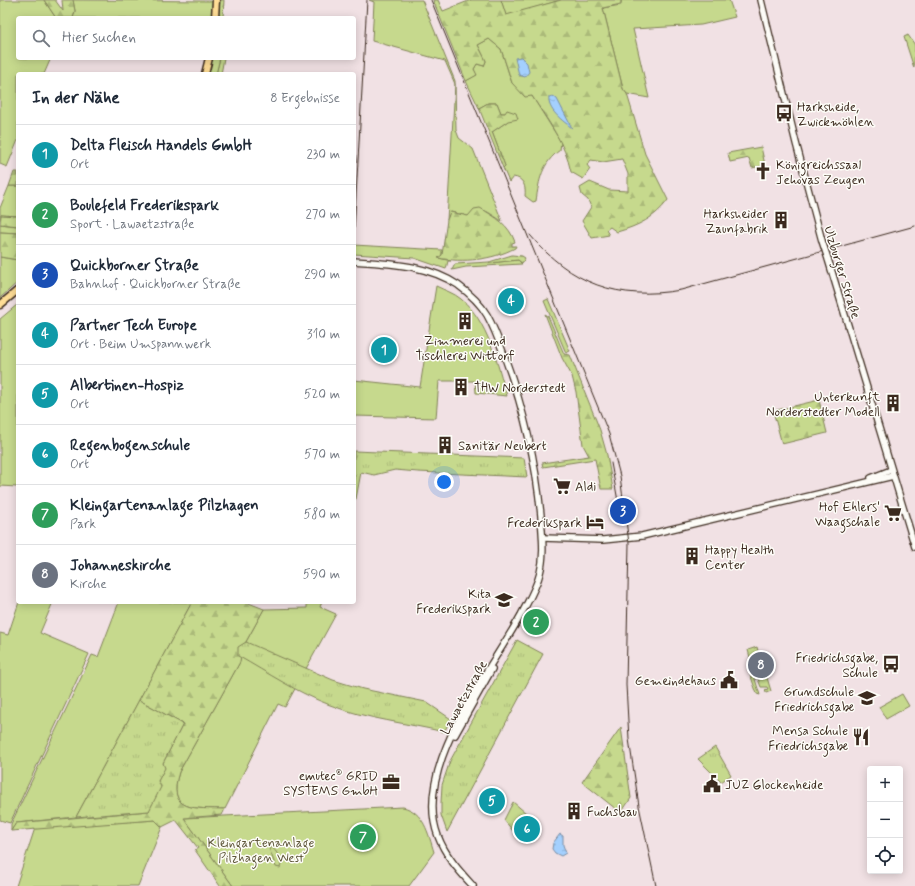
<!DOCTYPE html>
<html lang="de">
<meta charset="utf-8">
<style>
body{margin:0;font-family:Mynerve,sans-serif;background:#f2f2f3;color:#1f2937}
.controls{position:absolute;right:12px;bottom:12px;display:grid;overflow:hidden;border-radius:4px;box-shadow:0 2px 10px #0003}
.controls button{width:36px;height:36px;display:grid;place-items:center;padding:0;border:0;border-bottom:1px solid #e0e1e3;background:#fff;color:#1f2937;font:20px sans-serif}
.you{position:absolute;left:444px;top:482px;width:14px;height:14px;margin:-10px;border:3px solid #fff;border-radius:50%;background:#1a73e8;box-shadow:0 0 0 6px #1a73e833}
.badge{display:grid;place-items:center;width:26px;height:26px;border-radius:50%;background:#3b2a1e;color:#fff;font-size:13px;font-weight:700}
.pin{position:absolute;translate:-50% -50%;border:2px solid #fff;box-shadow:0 1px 4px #0006}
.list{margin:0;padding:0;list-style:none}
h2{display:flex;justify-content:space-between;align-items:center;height:52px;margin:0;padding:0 16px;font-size:17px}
h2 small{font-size:13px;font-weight:400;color:#747a83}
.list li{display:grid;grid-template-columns:26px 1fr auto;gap:12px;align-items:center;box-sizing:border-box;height:60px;padding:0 16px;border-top:1px solid #e0e1e3}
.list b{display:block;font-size:15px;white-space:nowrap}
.list p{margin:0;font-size:13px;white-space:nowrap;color:#747a83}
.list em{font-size:13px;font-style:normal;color:#747a83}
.icon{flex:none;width:22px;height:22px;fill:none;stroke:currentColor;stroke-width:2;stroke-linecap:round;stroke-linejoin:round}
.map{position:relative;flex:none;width:915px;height:886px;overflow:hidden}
.search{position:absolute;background:#fff;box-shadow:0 2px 10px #0003;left:16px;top:16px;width:340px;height:44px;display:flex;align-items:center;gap:10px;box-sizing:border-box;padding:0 14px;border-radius:4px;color:#747a83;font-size:15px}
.panel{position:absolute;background:#fff;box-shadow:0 2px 10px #0003;left:16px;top:72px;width:340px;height:532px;border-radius:4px}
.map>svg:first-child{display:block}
</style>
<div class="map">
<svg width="915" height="886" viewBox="0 0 915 886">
<defs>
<pattern id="forest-firs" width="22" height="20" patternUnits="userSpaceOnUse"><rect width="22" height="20" fill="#c6d98d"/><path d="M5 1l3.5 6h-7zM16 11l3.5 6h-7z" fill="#abba79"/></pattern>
<pattern id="park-tufts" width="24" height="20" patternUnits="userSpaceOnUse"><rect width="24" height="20" fill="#c6d98d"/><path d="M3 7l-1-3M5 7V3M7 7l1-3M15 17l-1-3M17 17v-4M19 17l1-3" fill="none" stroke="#abba79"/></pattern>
<pattern id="water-ripples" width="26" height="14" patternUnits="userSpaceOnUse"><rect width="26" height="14" fill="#a4d0fe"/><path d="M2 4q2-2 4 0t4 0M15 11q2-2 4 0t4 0" fill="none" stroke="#8eb3d9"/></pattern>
</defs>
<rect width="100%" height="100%" fill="#f1e1e4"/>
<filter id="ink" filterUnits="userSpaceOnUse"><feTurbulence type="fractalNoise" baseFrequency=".025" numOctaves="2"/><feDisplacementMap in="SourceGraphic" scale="8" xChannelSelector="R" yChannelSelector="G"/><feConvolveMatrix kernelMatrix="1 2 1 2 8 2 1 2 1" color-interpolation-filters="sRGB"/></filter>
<g filter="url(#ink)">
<g fill="#c6d98d" stroke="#808256">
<polygon points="0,0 44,0 56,18 18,18 18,58 51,58 44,74 18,74 18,140 7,167 0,164"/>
<polygon points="73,0 210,1 213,0 212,18 73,18 75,11"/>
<path d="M369,0h53l33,81v3l1,46 3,8 14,11 29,72c-14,-8 -21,-18 -34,-5l-17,-4 -4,8 8,-136 -10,-23 -73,-20 2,-39z"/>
<polygon points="501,0 561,0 506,16"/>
<polygon points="621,0 729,0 735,17 701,25 633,29 649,98 627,94 623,89 603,8 621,5"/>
<path d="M489,39l12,10 11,34 20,13 29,46 -1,8c-18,13 -21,30 -24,51l-3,1 -8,-6c1,-9 -1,-18 -12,-19l-4,5 -6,-14 2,-2 -13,-34 16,-11 -3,-8h-4l-4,-10h-9l-9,5 -13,-27 10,-6 -2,-6 3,-5 7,2 2,-5 -8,-16z"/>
<polygon points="220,58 224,58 221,74 216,74"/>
<polygon points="9,186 18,186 18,216 1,215 0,219 0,208"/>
<polygon points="0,224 18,226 18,233 0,232"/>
<polygon points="354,245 442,250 442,255 439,258 451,261 448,261 446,269 414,258 354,254"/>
<polygon points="0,257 18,260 18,282 0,298"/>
<polygon points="518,260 522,264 466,267 452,270 455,264 489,262 490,263"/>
<path d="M436,286c8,4 18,7 25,13 27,22 36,64 46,97l-31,-3 -1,-12h-36l-3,37 -82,-2v-36l66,7z"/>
<polygon points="548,299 570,351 566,353 544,301"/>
<polygon points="18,304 18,482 17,487 0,486 0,319"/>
<polygon points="19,602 53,602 40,633 89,654 10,823 0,820 0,633 8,635"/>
<polygon points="119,602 192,602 76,817 16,823 11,831 11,824 92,655 98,657"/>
<path d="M307,602h15l-2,5 16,7 -51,93 -7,-3 -53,105c-29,-1 -59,4 -46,-37l61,-110 2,-13 22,-40 43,-1z"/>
<polygon points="757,647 760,659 751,661 748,650"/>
<polygon points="755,671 757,673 765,671 771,691 766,693 765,690 768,689 767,687 761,687"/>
<polygon points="753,673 760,695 757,694 750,674"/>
<polygon points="902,694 909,706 886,719 879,707"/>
<path d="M403,807c21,5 25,26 31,45l-25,34h-176l-49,-68z"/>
<polygon points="156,820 162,827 138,886 16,886 35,828"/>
</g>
<g fill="url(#forest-firs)" stroke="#808256">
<polygon points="44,0 55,0 63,11 62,0 73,0 75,11 73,18 56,18"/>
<polygon points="220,0 224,0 223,18 218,18"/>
<path d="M433,0h5l5,11 28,-11h30l5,15 55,-15h60v4l-18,4 20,81 4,5 18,60 23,46c-13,18 -30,26 -51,32l-7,-5 -4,3 3,5 -17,3 -10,-17 9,-14 -3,-7 -6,-5 -2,-7 10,-6 19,8 19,1v-17l-6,-15 -19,3 -12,-2 -4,5 3,4 -7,10 -12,-7c-6,-29 -23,-51 -39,-76l-7,1 -13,-14 -11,-34 -12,-10 -11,6 8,16 -2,5 -7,-2 -3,5 3,6 -11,6z"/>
<polygon points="212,58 220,58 216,74 208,74"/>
<polygon points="488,103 497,103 501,113 505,113 507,110 516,113 518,119 508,121 492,132 505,166 503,168 479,108"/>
<polygon points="761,147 765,165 752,168 749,158 730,162 728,153"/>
<polygon points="14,172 18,172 18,186 9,186"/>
<path d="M480,208c16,9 29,17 35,34l-3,1v3h4l-1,2c-23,12 -52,15 -77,10l4,-3 5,-35 3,-8 18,4 6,-7z"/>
<polygon points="1,215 18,216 18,226 0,224"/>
<polygon points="0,232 18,233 18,260 0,257"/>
<polygon points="512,255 522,256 525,258 522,263 518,260 490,263 489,262"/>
<polygon points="545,314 548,316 564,354 570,355 600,430 607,455 613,489 601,489 595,459 543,467 542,463 589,456 583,445 576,392 572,376 562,358"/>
<polygon points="819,400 827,433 782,444 773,411"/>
<path d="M192,602h54l18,7 -22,40 -2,13 -61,110c-13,41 17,36 46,37l-3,6 -38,3 49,68h-13l-25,-36 3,-2 -22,-28 -14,7 -7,-7 -144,11 5,-8 133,-12 9,-30 6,-13 -1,-5 20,-39 -44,-24z"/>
<polygon points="621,727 631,798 621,813 582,782"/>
</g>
<g fill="url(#park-tufts)" stroke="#808256">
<polygon points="908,35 915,45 914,68 904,37"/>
<polygon points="354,451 524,458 527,477 418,472 395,470 374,475 361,472 356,499 354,500"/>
<polygon points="517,640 543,654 447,832 441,815 441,803 442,785 450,761"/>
<path d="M246,642l87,38 30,9 63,13 25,17 -7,13c-37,-9 -78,-13 -114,-27 -32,-12 -62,-32 -92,-49v-9z"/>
<polygon points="139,700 183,724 163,763 165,768 158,781 161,787 149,811 76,817"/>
<polygon points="715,747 731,775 721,782 698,759"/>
<polygon points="513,802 526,813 513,831 504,820"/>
<path d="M271,847c6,4 12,14 9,21l-4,-1 -7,-19z"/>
</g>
<g fill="url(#water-ripples)" stroke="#7a8ea4">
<polygon points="521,57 527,63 529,72 525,77 519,75 515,58"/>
<path d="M553,96l4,3 15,29c-9,-7 -25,-18 -23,-31z"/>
<polygon points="560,834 563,836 563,845 566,853 561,856 555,853 552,849 553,843"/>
</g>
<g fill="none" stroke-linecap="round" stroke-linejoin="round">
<g stroke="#3b2a1e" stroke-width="8">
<g id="secondary">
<polyline points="761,0 796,143 822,241"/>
<polyline points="828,259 915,547"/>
<path d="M354,261c36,3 72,3 104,24 11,8 22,18 29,30 8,14 13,29 18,43 19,51 31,104 36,158 1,19 4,38 -1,57 -4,16 -12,28 -19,42 -32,58 -109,153 -83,221 7,19 21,35 35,50"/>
<polyline points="871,478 891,470"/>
<polyline points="543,538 603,540 642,536 893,476"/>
<polyline points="455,735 492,669"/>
</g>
</g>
<g stroke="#3b2a1e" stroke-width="9">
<g id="primary">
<polyline points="215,18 216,0"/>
<polyline points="205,74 209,58"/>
<polyline points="0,305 18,290"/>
</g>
</g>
<use href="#secondary" stroke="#fdfcf7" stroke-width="5.5"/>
<use href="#primary" stroke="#ffdd96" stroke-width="6"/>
<g stroke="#3b2a1e" stroke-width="1">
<polyline points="431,0 609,434 620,476 629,543 626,685 629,739 639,806 656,886"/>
<polyline points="354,232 367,0"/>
<path d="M530,235c41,49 88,66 151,55l234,-64"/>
<polyline points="611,463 620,512"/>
</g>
<g stroke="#3b2a1e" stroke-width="8" stroke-linecap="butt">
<polyline id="secondary-bridge" points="822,241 828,259"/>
</g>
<use href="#secondary-bridge" stroke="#fdfcf7" stroke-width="5.5"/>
</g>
</g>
<defs>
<g id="bus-bare" transform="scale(1.38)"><path d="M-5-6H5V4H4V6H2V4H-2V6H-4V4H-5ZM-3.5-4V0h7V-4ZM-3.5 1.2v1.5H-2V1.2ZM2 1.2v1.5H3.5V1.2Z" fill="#3b2a1e" stroke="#fdfcf7" stroke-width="2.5" paint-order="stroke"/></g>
<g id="church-bare" transform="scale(1.38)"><path d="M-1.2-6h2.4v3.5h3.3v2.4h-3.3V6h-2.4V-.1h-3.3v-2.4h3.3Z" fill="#3b2a1e" stroke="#fdfcf7" stroke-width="2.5" paint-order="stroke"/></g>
<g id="building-bare" transform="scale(1.38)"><path d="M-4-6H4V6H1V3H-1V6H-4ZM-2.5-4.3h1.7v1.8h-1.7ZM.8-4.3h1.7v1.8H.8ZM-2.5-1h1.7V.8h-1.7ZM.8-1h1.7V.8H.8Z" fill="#3b2a1e" stroke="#fdfcf7" stroke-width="2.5" paint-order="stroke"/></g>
<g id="supermarket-bare" transform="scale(1.38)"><path d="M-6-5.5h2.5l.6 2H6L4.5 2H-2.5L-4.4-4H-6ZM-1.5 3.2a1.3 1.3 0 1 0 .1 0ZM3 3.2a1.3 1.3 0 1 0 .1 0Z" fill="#3b2a1e" stroke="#fdfcf7" stroke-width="2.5" paint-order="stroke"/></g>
<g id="hotel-bare" transform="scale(1.38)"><path d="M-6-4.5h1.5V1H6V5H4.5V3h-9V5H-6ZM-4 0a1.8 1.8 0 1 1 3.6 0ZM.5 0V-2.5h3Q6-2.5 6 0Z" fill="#3b2a1e" stroke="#fdfcf7" stroke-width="2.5" paint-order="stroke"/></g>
<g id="school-bare" transform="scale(1.38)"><path d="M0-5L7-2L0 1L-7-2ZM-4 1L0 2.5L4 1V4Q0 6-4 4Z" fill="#3b2a1e" stroke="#fdfcf7" stroke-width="2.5" paint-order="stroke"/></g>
<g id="civic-bare" transform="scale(1.38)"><path d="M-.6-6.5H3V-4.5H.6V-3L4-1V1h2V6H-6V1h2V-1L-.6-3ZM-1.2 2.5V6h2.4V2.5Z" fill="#3b2a1e" stroke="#fdfcf7" stroke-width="2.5" paint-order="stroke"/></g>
<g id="restaurant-bare" transform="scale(1.38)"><path d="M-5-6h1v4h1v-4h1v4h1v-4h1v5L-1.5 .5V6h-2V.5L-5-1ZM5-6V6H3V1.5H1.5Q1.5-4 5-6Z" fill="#3b2a1e" stroke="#fdfcf7" stroke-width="2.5" paint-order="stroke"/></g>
<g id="office-bare" transform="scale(1.38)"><path d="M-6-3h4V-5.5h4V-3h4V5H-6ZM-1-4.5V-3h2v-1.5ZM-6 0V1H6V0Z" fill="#3b2a1e" stroke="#fdfcf7" stroke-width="2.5" paint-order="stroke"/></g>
</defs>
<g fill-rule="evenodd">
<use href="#bus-bare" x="784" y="113"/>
<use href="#church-bare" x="763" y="171"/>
<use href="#building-bare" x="781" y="220"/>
<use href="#building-bare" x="465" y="321"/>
<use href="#building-bare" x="461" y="387"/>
<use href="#building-bare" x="893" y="403"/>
<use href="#building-bare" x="445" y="445"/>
<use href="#supermarket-bare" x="562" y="486"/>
<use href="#supermarket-bare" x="893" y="513"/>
<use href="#hotel-bare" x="595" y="522"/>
<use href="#building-bare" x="692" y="556"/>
<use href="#school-bare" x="504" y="600"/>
<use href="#bus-bare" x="891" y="664"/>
<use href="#civic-bare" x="729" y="680"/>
<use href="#school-bare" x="867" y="698"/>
<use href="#restaurant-bare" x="861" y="737"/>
<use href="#office-bare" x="391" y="782"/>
<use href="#civic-bare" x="712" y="784"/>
<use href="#building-bare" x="574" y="811"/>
</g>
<g text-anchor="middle" stroke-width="3" stroke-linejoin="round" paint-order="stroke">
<g font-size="13" fill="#3b2a1e" stroke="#fdfcf7" text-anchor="end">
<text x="797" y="111" text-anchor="start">Harksheide,<tspan x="797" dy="15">Zwickmöhlen</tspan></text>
<text x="776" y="169" text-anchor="start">Königreichssaal<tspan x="776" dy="15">Jehovas Zeugen</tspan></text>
<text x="768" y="218">Harksheider<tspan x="768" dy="15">Zaunfabrik</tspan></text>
<text x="465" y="345" text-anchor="middle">Zimmerei und<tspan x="465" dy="15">Tischlerei Wittorf</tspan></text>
<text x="474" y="392" text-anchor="start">THW Norderstedt</text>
<text x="880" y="401">Unterkunft<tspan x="880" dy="15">Norderstedter Modell</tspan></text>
<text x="458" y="450" text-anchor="start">Sanitär Neubert</text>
<text x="575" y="491" text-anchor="start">Aldi</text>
<text x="880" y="511">Hof Ehlers'<tspan x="880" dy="15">Waagschale</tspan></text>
<text x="582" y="527">Frederikspark</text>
<text x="705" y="554" text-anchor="start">Happy Health<tspan x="705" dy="15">Center</tspan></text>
<text x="491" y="598">Kita<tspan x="491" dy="15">Frederikspark</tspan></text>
<text x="878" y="662">Friedrichsgabe,<tspan x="878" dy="15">Schule</tspan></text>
<text x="716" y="685">Gemeindehaus</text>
<text x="854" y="696">Grundschule<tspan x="854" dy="15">Friedrichsgabe</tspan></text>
<text x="848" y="735">Mensa Schule<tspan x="848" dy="15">Friedrichsgabe</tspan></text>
<text x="378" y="780">emutec® GRID<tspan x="378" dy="15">SYSTEMS GmbH</tspan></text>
<text x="725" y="789" text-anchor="start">JUZ Glockenheide</text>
<text x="587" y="816" text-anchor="start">Fuchsbau</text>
</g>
<g font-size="13" fill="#3b2a1e" stroke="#fdfcf7">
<text transform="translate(843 272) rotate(73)" y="5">Ulzburger Straße</text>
<text transform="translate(463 697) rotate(-61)" y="5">Lawaetzstraße</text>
</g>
<g font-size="13" fill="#5e563a" stroke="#fdfcf7">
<text x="261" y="847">Kleingartenanlage<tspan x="261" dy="15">Pilzhagen West</tspan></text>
</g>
</g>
</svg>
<div class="controls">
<button>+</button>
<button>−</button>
<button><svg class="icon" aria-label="locate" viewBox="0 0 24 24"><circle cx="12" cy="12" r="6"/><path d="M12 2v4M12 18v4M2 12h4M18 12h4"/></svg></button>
</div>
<div class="you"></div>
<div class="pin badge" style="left:384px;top:350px;background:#0f9aa8">1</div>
<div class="pin badge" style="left:536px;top:622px;background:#2e9e5b">2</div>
<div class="pin badge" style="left:623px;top:511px;background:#1a4fb4">3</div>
<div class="pin badge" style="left:511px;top:301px;background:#0f9aa8">4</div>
<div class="pin badge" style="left:492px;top:801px;background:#0f9aa8">5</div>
<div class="pin badge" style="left:527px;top:829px;background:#0f9aa8">6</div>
<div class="pin badge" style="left:363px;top:837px;background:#2e9e5b">7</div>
<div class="pin badge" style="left:761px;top:665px;background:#6b7280">8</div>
<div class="search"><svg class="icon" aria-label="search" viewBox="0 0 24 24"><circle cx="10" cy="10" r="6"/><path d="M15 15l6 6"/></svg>Hier suchen</div>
<section class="panel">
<h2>In der Nähe<small>8 Ergebnisse</small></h2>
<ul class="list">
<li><span class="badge" style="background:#0f9aa8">1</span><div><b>Delta Fleisch Handels GmbH</b><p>Ort</p></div><em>230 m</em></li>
<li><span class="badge" style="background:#2e9e5b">2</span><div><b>Boulefeld Frederikspark</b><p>Sport · Lawaetzstraße</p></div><em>270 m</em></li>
<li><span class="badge" style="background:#1a4fb4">3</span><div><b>Quickborner Straße</b><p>Bahnhof · Quickborner Straße</p></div><em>290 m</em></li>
<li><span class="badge" style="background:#0f9aa8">4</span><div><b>Partner Tech Europe</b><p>Ort · Beim Umspannwerk</p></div><em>310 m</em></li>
<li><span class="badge" style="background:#0f9aa8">5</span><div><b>Albertinen-Hospiz</b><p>Ort</p></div><em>520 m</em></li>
<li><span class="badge" style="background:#0f9aa8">6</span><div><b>Regenbogenschule</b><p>Ort</p></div><em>570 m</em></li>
<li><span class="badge" style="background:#2e9e5b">7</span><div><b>Kleingartenanlage Pilzhagen</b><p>Park</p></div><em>580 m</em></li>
<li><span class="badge" style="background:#6b7280">8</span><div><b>Johanneskirche</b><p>Kirche</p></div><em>590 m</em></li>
</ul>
</section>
</div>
